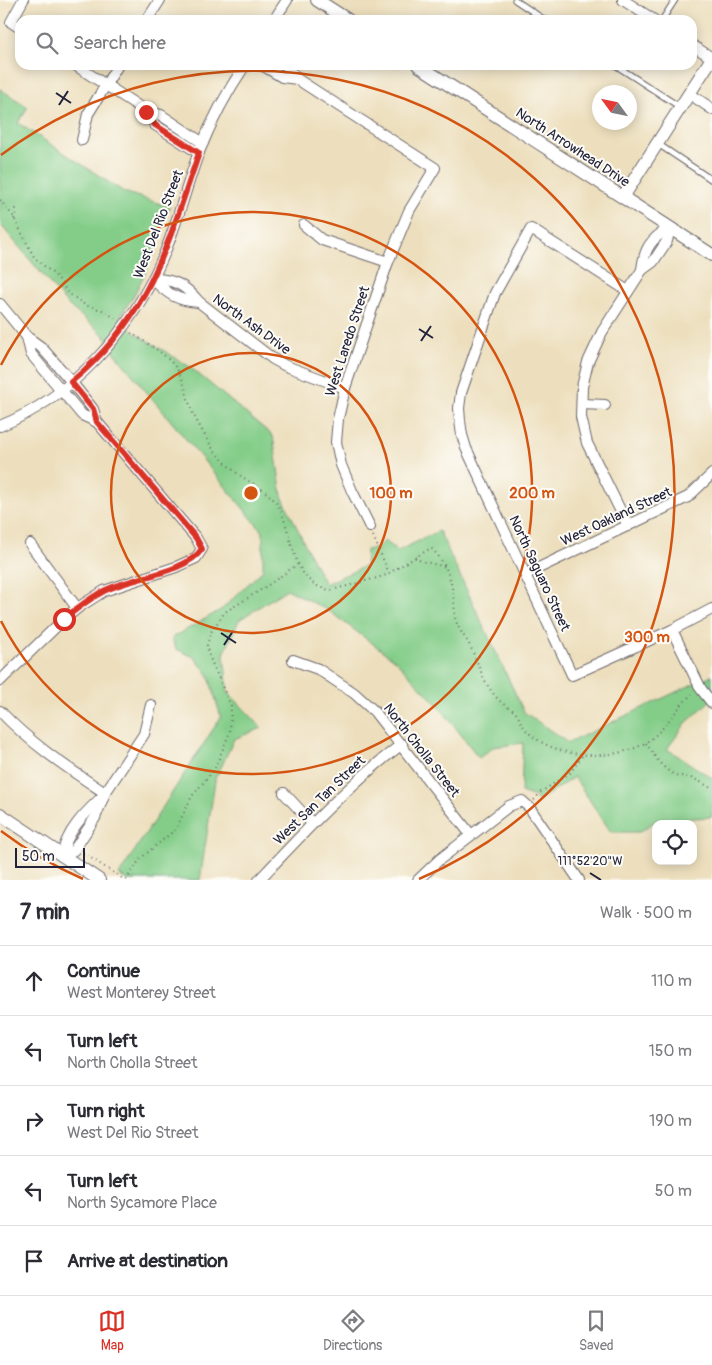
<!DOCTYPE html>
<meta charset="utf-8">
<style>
body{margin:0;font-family:Pangolin,sans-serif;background:#f7f7f7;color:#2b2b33}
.controls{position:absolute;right:15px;bottom:15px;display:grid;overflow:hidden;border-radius:10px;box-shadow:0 2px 12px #0003}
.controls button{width:45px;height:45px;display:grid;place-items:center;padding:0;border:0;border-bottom:1px solid #e1e1e2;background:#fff;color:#2b2b33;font:25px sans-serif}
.compass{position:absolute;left:592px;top:85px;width:45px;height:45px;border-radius:50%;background:#fff;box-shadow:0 2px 12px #0003;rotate:303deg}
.scale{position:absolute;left:15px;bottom:12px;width:70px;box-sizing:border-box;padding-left:5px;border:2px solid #22223b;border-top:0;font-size:14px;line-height:18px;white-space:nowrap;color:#22223b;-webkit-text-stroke:4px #fdfcf7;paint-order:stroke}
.stop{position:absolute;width:15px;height:15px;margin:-11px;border:4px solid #d93025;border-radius:50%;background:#fff}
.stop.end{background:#d93025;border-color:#fff;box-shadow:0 1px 5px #0008}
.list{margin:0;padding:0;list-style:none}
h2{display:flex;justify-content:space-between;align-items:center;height:65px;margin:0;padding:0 20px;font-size:21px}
h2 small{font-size:16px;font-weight:400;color:#7c7c81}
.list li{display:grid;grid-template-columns:32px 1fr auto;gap:15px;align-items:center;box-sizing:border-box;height:70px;padding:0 20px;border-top:1px solid #e1e1e2}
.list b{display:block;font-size:19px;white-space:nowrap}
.list p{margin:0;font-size:16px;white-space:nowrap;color:#7c7c81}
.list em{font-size:16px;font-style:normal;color:#7c7c81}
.icon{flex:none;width:28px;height:28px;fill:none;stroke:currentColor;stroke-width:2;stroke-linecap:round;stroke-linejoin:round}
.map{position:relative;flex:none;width:712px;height:880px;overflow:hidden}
.search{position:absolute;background:#fff;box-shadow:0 2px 12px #0003;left:15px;right:15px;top:15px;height:55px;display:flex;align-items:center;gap:12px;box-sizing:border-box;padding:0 18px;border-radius:15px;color:#7c7c81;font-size:19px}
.sheet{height:415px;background:#fff}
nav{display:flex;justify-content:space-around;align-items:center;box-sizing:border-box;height:70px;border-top:1px solid #e1e1e2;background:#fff;font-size:14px;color:#7c7c81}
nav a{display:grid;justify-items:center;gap:2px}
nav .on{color:#d93025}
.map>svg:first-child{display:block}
</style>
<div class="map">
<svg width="712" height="880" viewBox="0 0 712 880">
<rect width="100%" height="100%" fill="#fdfcf7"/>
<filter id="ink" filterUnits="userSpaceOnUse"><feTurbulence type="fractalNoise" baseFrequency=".02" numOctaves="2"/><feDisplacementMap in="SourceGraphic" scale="10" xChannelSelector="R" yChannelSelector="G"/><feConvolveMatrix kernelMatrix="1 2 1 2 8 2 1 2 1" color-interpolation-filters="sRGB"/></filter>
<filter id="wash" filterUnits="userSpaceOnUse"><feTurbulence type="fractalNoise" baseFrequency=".0096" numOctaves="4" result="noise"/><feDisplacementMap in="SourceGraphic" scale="20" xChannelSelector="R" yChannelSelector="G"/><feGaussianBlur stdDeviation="1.12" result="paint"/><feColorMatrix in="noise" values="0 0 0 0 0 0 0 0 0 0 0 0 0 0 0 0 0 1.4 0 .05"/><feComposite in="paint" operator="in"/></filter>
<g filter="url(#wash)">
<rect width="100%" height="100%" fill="#eddfbd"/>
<polygon fill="#84cd89" stroke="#537862" points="0,89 28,107 18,123 124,192 170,207 145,273 134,295 119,318 134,332 190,367 273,436 282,496 310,555 325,584 365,566 366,550 376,548 385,541 398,551 439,531 524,712 568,743 712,675 712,699 686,723 667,749 712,778 712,817 657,820 640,832 611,832 574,777 538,801 535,797 521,792 523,743 493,747 479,758 442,710 396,661 329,611 287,589 239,620 224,654 228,692 262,728 234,739 218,774 216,774 200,880 127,880 119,875 221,717 208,674 194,657 176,649 172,638 222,609 263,570 263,532 116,355 104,335 68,305 0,224"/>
</g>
<g filter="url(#ink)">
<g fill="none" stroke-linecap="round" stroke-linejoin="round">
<g stroke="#696468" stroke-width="7">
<g id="service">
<polyline points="515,0 545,20"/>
<polyline points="662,20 675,0"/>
<polyline points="615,65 680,107"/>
<polyline points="658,144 712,180"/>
</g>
</g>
<g stroke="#696468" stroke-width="12">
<g id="minor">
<polyline points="623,0 654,20"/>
<polyline points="147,20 160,0"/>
<polyline points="274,20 287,0"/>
<polyline points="20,28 11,22 23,0"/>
<polyline points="692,45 712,58"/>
<polyline points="75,65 146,111 161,115 203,143"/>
<polyline points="262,65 282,77 297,79"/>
<polyline points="285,65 297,79 435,168 409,211 388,262 345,388 338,419 336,442 341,465 352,491 370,527"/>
<polyline points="690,94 712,109"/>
<polyline points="146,111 155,125 199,153"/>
<polyline points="82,140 88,114 118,65"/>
<polyline points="304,225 322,240 388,262"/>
<path d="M642,270c2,-21 9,-32 28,-42"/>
<path d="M153,279c21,0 32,6 46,23l74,57 13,7 59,22"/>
<path d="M153,279c14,15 25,22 46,23"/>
<polyline points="628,291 531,229 495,293 461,393 459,408 460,421 462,435 466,448 572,675 672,630 712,609"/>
<polyline points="0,304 27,337 41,347 65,374 93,409 97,422 196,538 202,549 196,558 176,567 104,591 79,607 64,619 0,681"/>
<polyline points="27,337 31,354 82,415 97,422"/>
<polyline points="582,404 605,405"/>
<path d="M0,426c74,-30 131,-95 162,-167 15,-34 24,-72 37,-107 12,-30 28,-60 46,-87"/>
<polyline points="628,526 587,443 581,417 582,387 588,362 602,332 642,270 653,262 667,241 670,228"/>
<polyline points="30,544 77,608"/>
<polyline points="526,574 688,497 712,474"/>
<polyline points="672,630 701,689 712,703"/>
<polyline points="293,660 318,669 354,693 374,711 471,835"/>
<path d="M0,711c31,33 68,57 105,82"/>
<polyline points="284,793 312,823"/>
<polyline points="62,856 74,850 95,818 105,793 144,734 151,705"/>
<path d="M62,856c4,-24 22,-42 39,-58"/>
<path d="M259,880c45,-48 90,-96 143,-136"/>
<polyline points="418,880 439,860 509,806 522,801 529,807 579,880"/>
</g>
</g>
<g stroke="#696468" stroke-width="14">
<g id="tertiary">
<polyline points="317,0 348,20"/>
<polyline points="418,65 712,255"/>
<polyline points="623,197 712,58"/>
<polyline points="0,814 99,880"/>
</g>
</g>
<g stroke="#696468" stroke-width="2" stroke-dasharray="1 4" stroke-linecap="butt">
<polyline points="0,200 13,216 34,257 58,278 68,293 85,305 102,310 117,319"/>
<polyline points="14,219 16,214 16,207"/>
<path d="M131,333c14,9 29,17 40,29 14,13 15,35 22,52 4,7 16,30 21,36 7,9 17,19 27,26 12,8 27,15 36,28 17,27 13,83 55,86l52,-14 47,-28c16,16 21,32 23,54 1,6 0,14 2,19 3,9 9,16 13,23 8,15 12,32 21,45 4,6 10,13 16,17 3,2 7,4 9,6 5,6 7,14 12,19 27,28 86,31 118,12 20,-12 30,-34 47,-49"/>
<polyline points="373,536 389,573"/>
<polyline points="415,557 421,561 446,567"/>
<path d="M646,743c8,12 15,25 29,32 4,1 8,1 12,2 9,2 18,7 25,12"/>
<polyline points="534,800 541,792 570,773 583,755"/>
<polyline points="83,853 125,880"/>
<polyline points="126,880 141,858 176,829 192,796 214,770 230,732 231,706 209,656 207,645 211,632 225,612 264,588 298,564"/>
</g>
<use href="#service" stroke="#fff" stroke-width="5"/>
<use href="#minor" stroke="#fff" stroke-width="10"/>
<use href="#tertiary" stroke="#fff" stroke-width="12"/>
</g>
</g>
<g fill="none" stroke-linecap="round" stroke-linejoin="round" filter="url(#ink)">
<path stroke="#d93025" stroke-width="6" d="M64,619c12,-10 25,-20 38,-27 27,-15 83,-18 100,-43l-6,-11 -99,-116 -4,-13 -22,-27c79,-65 96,-137 128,-229l-44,-28 -9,-13"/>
</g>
<path fill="none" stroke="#22223b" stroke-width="2" d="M56,93l15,10M59,105l9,-14M419,329l14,9M421,341l10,-15M221,633l15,10M224,645l9,-14M590,873l11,7"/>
<g fill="none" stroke="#d45411" stroke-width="2.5">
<circle cx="251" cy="493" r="140"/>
<path d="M1 365A281 281 0 1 1 1 621"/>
<path d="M83 879A421 421 0 0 1 1 831M1 155A421 421 0 1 1 419 879"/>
</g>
<g text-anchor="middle" stroke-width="4" stroke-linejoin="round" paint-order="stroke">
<g font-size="14" fill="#22223b" stroke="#fdfcf7">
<text transform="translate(573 147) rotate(33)" y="5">North Arrowhead Drive</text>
<text transform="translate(158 224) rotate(-69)" y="5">West Del Rio Street</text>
<text transform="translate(252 324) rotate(36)" y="5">North Ash Drive</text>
<text transform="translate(347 341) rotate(-72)" y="5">West Laredo Street</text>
<text transform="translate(616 516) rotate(-25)" y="5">West Oakland Street</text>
<text transform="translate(540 573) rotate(65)" y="5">North Saguaro Street</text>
<text transform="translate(422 750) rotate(52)" y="5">North Cholla Street</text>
<text transform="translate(319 800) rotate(-44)" y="5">West San Tan Street</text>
</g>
</g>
<g font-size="12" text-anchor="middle" fill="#22223b" stroke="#fdfcf7" stroke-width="4" stroke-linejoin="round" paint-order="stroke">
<text x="590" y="865">111°52'20"W</text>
</g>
<circle cx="251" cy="493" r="8" fill="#d45411" stroke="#fdfcf7" stroke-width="2.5"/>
<g font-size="15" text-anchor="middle" font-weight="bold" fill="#d45411" stroke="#fdfcf7" stroke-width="4" stroke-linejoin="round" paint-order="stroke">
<text x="391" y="498">100 m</text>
<text x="532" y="498">200 m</text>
<text x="647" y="642">300 m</text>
</g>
</svg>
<div class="controls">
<button><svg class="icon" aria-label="locate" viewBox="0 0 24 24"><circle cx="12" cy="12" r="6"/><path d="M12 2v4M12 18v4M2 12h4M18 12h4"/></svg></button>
</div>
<svg class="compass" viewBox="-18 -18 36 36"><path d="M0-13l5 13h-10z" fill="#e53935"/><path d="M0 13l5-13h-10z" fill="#7c7c81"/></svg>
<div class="scale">50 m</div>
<div class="stop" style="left:64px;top:619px"></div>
<div class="stop end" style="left:146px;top:112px"></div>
<div class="search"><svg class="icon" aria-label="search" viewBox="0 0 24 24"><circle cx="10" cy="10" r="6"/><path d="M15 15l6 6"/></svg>Search here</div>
</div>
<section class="sheet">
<h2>7 min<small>Walk · 500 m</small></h2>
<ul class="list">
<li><svg class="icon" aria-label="ahead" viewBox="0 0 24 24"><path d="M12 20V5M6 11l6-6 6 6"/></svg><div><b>Continue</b><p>West Monterey Street</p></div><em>110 m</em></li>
<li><svg class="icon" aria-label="left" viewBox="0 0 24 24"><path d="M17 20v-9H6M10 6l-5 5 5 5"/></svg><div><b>Turn left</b><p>North Cholla Street</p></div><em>150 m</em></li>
<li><svg class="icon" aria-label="right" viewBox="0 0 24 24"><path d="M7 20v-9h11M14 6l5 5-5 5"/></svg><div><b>Turn right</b><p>West Del Rio Street</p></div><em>190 m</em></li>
<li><svg class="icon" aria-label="left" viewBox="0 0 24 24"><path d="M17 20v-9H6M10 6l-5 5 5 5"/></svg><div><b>Turn left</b><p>North Sycamore Place</p></div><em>50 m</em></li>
<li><svg class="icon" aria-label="arrive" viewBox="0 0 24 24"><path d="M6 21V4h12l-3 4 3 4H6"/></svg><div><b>Arrive at destination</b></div></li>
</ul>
</section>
<nav>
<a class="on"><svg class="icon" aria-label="map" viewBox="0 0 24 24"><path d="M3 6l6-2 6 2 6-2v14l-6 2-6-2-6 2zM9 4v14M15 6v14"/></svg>Map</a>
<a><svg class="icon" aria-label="directions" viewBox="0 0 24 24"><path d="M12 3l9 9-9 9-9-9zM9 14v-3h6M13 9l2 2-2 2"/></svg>Directions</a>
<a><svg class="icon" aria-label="saved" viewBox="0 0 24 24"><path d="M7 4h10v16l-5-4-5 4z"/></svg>Saved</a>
</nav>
